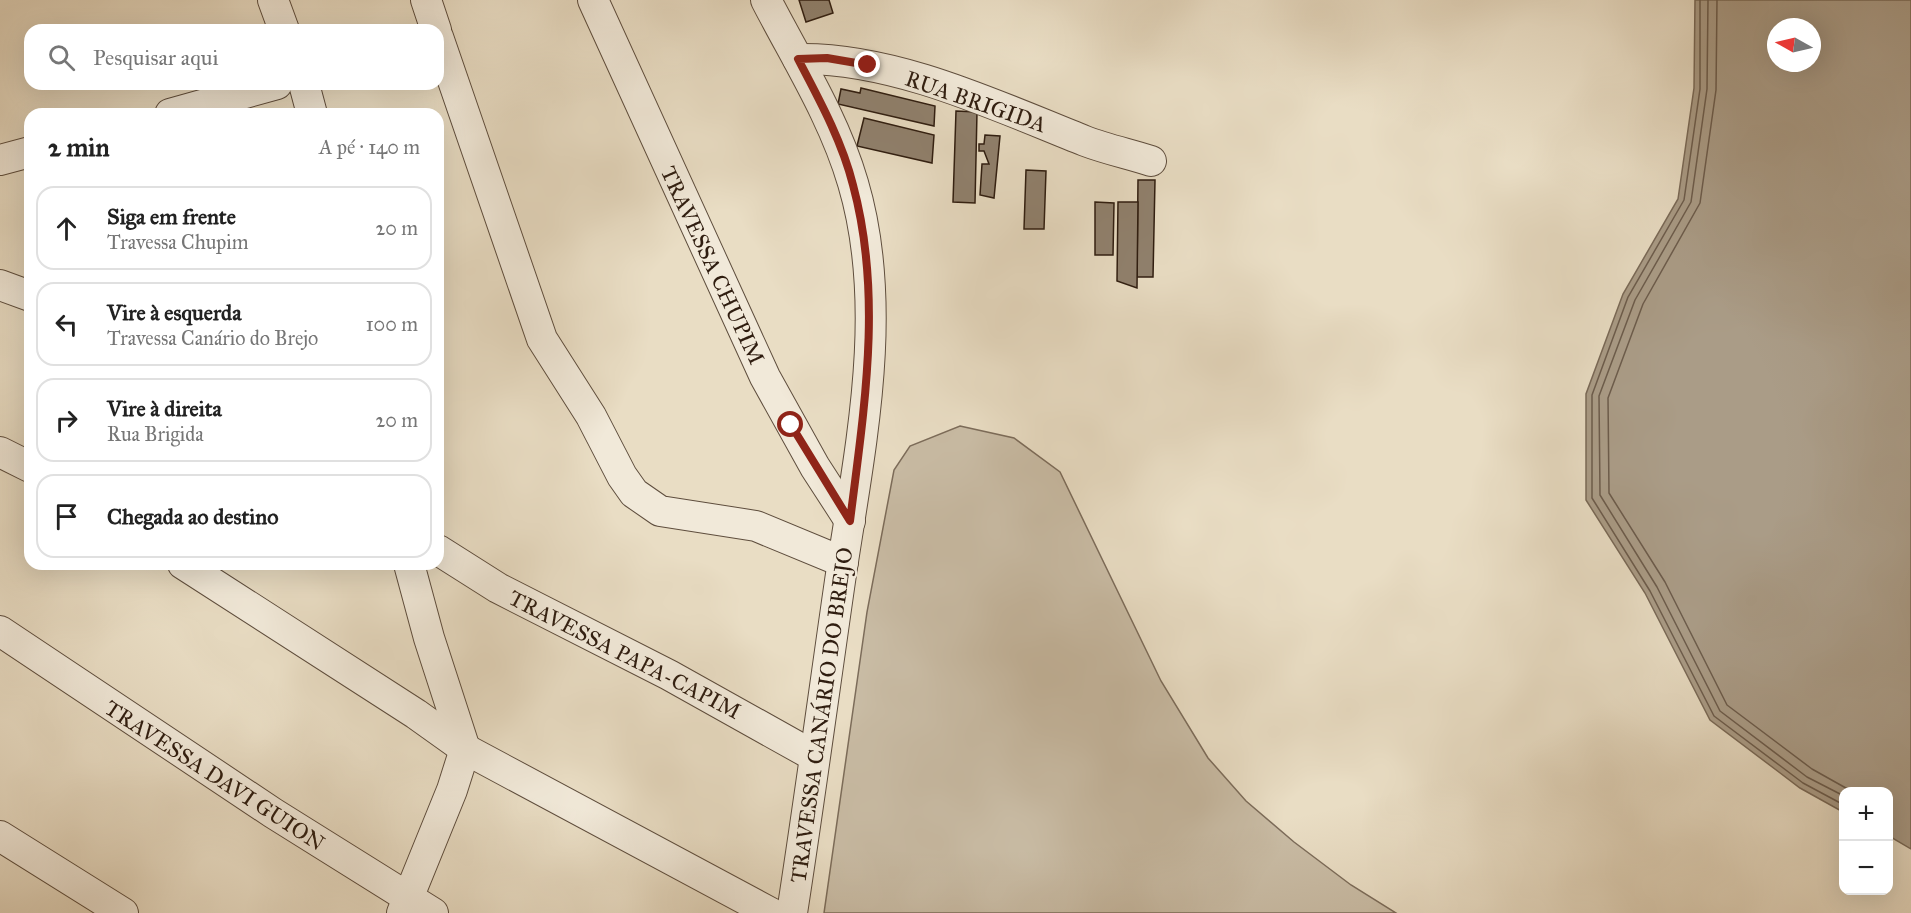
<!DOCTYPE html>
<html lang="pt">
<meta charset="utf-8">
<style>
body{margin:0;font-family:"IM FELL Great Primer",serif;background:#f6f6f6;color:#222}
.controls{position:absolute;right:18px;bottom:18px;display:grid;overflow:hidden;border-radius:12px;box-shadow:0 6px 24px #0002}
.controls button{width:54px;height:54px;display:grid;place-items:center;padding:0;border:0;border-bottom:2px solid #e0e0e0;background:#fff;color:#222;font:30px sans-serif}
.compass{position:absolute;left:1767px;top:18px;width:54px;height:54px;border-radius:50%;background:#fff;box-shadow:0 6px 24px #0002;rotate:278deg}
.stop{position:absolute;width:18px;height:18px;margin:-14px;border:4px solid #8f2418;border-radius:50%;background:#fff}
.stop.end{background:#8f2418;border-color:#fff;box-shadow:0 2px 6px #0008}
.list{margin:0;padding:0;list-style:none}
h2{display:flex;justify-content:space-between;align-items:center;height:78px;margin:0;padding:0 24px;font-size:26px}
h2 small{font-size:20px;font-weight:400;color:#767676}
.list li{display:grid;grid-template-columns:39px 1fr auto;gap:18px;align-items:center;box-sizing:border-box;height:84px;margin:0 12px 12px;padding:0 12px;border:2px solid #e0e0e0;border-radius:18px}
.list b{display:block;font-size:22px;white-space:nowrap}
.list p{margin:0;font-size:20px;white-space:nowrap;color:#767676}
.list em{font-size:20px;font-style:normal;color:#767676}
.icon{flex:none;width:33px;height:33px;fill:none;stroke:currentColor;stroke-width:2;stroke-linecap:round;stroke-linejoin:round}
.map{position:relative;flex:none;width:1911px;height:913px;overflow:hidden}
.search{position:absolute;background:#fff;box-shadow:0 6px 24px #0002;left:24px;top:24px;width:420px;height:66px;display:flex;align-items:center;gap:15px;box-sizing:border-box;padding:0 21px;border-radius:18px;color:#767676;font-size:22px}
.panel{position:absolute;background:#fff;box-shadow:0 6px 24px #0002;left:24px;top:108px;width:420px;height:462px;border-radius:18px}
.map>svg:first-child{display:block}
</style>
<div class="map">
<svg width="1911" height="913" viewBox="0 0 1911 913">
<rect width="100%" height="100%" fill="#e9ddc4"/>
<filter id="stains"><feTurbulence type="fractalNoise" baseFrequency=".00333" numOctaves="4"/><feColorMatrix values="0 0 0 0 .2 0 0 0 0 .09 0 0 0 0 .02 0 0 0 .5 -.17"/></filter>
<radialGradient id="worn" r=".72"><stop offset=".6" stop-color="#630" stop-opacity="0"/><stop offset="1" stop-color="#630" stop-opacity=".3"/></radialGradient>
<polygon fill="#c9bca5" stroke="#7c6c5a" stroke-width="1.5" points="960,426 1014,438 1060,472 1161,681 1208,758 1246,801 1294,842 1351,885 1396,913 824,913 867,612 894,470 910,446"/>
<path fill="#aa9c87" stroke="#796957" stroke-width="1.5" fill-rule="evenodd" d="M1695,0h216v849l-22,-13 -1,-44h-44l-1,20 -43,-24 -90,-68 -65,-127 -59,-93v-106l37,-100 55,-95 16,-111zM1776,27h36v36h-36z"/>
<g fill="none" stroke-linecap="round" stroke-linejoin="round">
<g stroke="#6c5c4c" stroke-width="1.5">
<polyline points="1700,0 1700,89 1684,200 1628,297 1592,395 1592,498 1650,591 1714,716 1803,783 1844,805"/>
<polyline points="1708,0 1707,89 1691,202 1635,300 1599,396 1600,495 1657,587 1720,711 1807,777 1844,796"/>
<polyline points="1717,0 1716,90 1700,203 1643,304 1608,398 1609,493 1665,582 1727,705 1812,769 1853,792"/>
</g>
</g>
<g fill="#90816e" stroke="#2f1d10" stroke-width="1.5">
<polygon points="799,0 829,0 833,13 806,22"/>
<polygon points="861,88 935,106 934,126 838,104 841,89 860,93"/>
<polygon points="956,111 977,112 975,203 953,202"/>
<polygon points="864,118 934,135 932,163 857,146"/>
<polygon points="985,135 1000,136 994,198 980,195 982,164 989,164 984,151 979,151 979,144 984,144"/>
<polygon points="1026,170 1046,171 1044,229 1024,229"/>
<polygon points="1138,180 1155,180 1153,277 1137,277"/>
<polygon points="1095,202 1114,203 1113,255 1095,255"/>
<polygon points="1118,202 1138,202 1137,288 1117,281"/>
</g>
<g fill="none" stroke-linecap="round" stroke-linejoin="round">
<g stroke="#5e4d3d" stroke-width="32">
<g id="street">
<polyline points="273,0 284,30"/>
<polyline points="426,0 436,30"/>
<polyline points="593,0 765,377 815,467 850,521"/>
<path d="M766,0c31,60 68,118 87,183 38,128 6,269 -13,398 -16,111 -31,222 -48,332"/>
<polyline points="438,37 542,339 591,416 622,476 634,493 660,511 756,526 843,562"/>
<path d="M798,59c96,-2 199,47 287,82 21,8 44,13 66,20"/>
<polyline points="304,84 312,114"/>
<polyline points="170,114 277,84"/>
<polyline points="0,160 30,152"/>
<polyline points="0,285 30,296"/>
<polyline points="0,452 30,467"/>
<polyline points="438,550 498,588 669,675 814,756"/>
<polyline points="183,564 416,714 465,749 771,913"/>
<polyline points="0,631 273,813 433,913"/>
<polyline points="0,836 123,913"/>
<polyline points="402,913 452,790 465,749 429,638 409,564"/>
</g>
</g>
<use href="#street" stroke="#f1e9d9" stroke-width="30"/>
</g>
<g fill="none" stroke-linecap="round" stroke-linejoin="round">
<path stroke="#8f2418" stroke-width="8" d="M791,425l59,96c14,-112 33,-225 3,-336 -11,-44 -34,-86 -55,-126l29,-1 41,7"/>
</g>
<g text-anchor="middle" stroke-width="4.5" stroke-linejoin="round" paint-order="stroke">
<g font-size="22" fill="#2f1d10" stroke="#f1e9d9">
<text transform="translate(976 101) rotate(19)" y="8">RUA BRIGIDA</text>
<text transform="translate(713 265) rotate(65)" y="8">TRAVESSA CHUPIM</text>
<text transform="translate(625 654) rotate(27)" y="8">TRAVESSA PAPA-CAPIM</text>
<text transform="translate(821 715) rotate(-82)" y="8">TRAVESSA CANÁRIO DO BREJO</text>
<text transform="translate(215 775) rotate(33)" y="8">TRAVESSA DAVI GUION</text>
</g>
</g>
<rect width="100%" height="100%" filter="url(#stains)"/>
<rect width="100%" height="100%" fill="url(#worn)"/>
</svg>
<div class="controls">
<button>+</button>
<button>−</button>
</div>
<svg class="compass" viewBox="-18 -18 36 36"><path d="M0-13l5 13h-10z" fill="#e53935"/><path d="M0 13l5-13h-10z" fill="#767676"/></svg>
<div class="stop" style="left:791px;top:425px"></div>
<div class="stop end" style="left:868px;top:65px"></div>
<div class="search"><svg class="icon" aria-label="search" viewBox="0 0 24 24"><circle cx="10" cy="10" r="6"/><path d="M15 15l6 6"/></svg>Pesquisar aqui</div>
<section class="panel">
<h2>2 min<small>A pé · 140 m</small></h2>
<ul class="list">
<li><svg class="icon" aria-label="ahead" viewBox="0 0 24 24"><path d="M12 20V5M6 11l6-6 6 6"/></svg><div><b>Siga em frente</b><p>Travessa Chupim</p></div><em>20 m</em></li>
<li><svg class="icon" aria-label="left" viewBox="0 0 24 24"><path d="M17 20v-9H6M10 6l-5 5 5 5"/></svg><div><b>Vire à esquerda</b><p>Travessa Canário do Brejo</p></div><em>100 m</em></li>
<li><svg class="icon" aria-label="right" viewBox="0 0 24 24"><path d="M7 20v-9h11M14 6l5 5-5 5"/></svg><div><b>Vire à direita</b><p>Rua Brigida</p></div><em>20 m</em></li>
<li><svg class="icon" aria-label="arrive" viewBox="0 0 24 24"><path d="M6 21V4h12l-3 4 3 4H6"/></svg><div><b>Chegada ao destino</b></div></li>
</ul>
</section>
</div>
